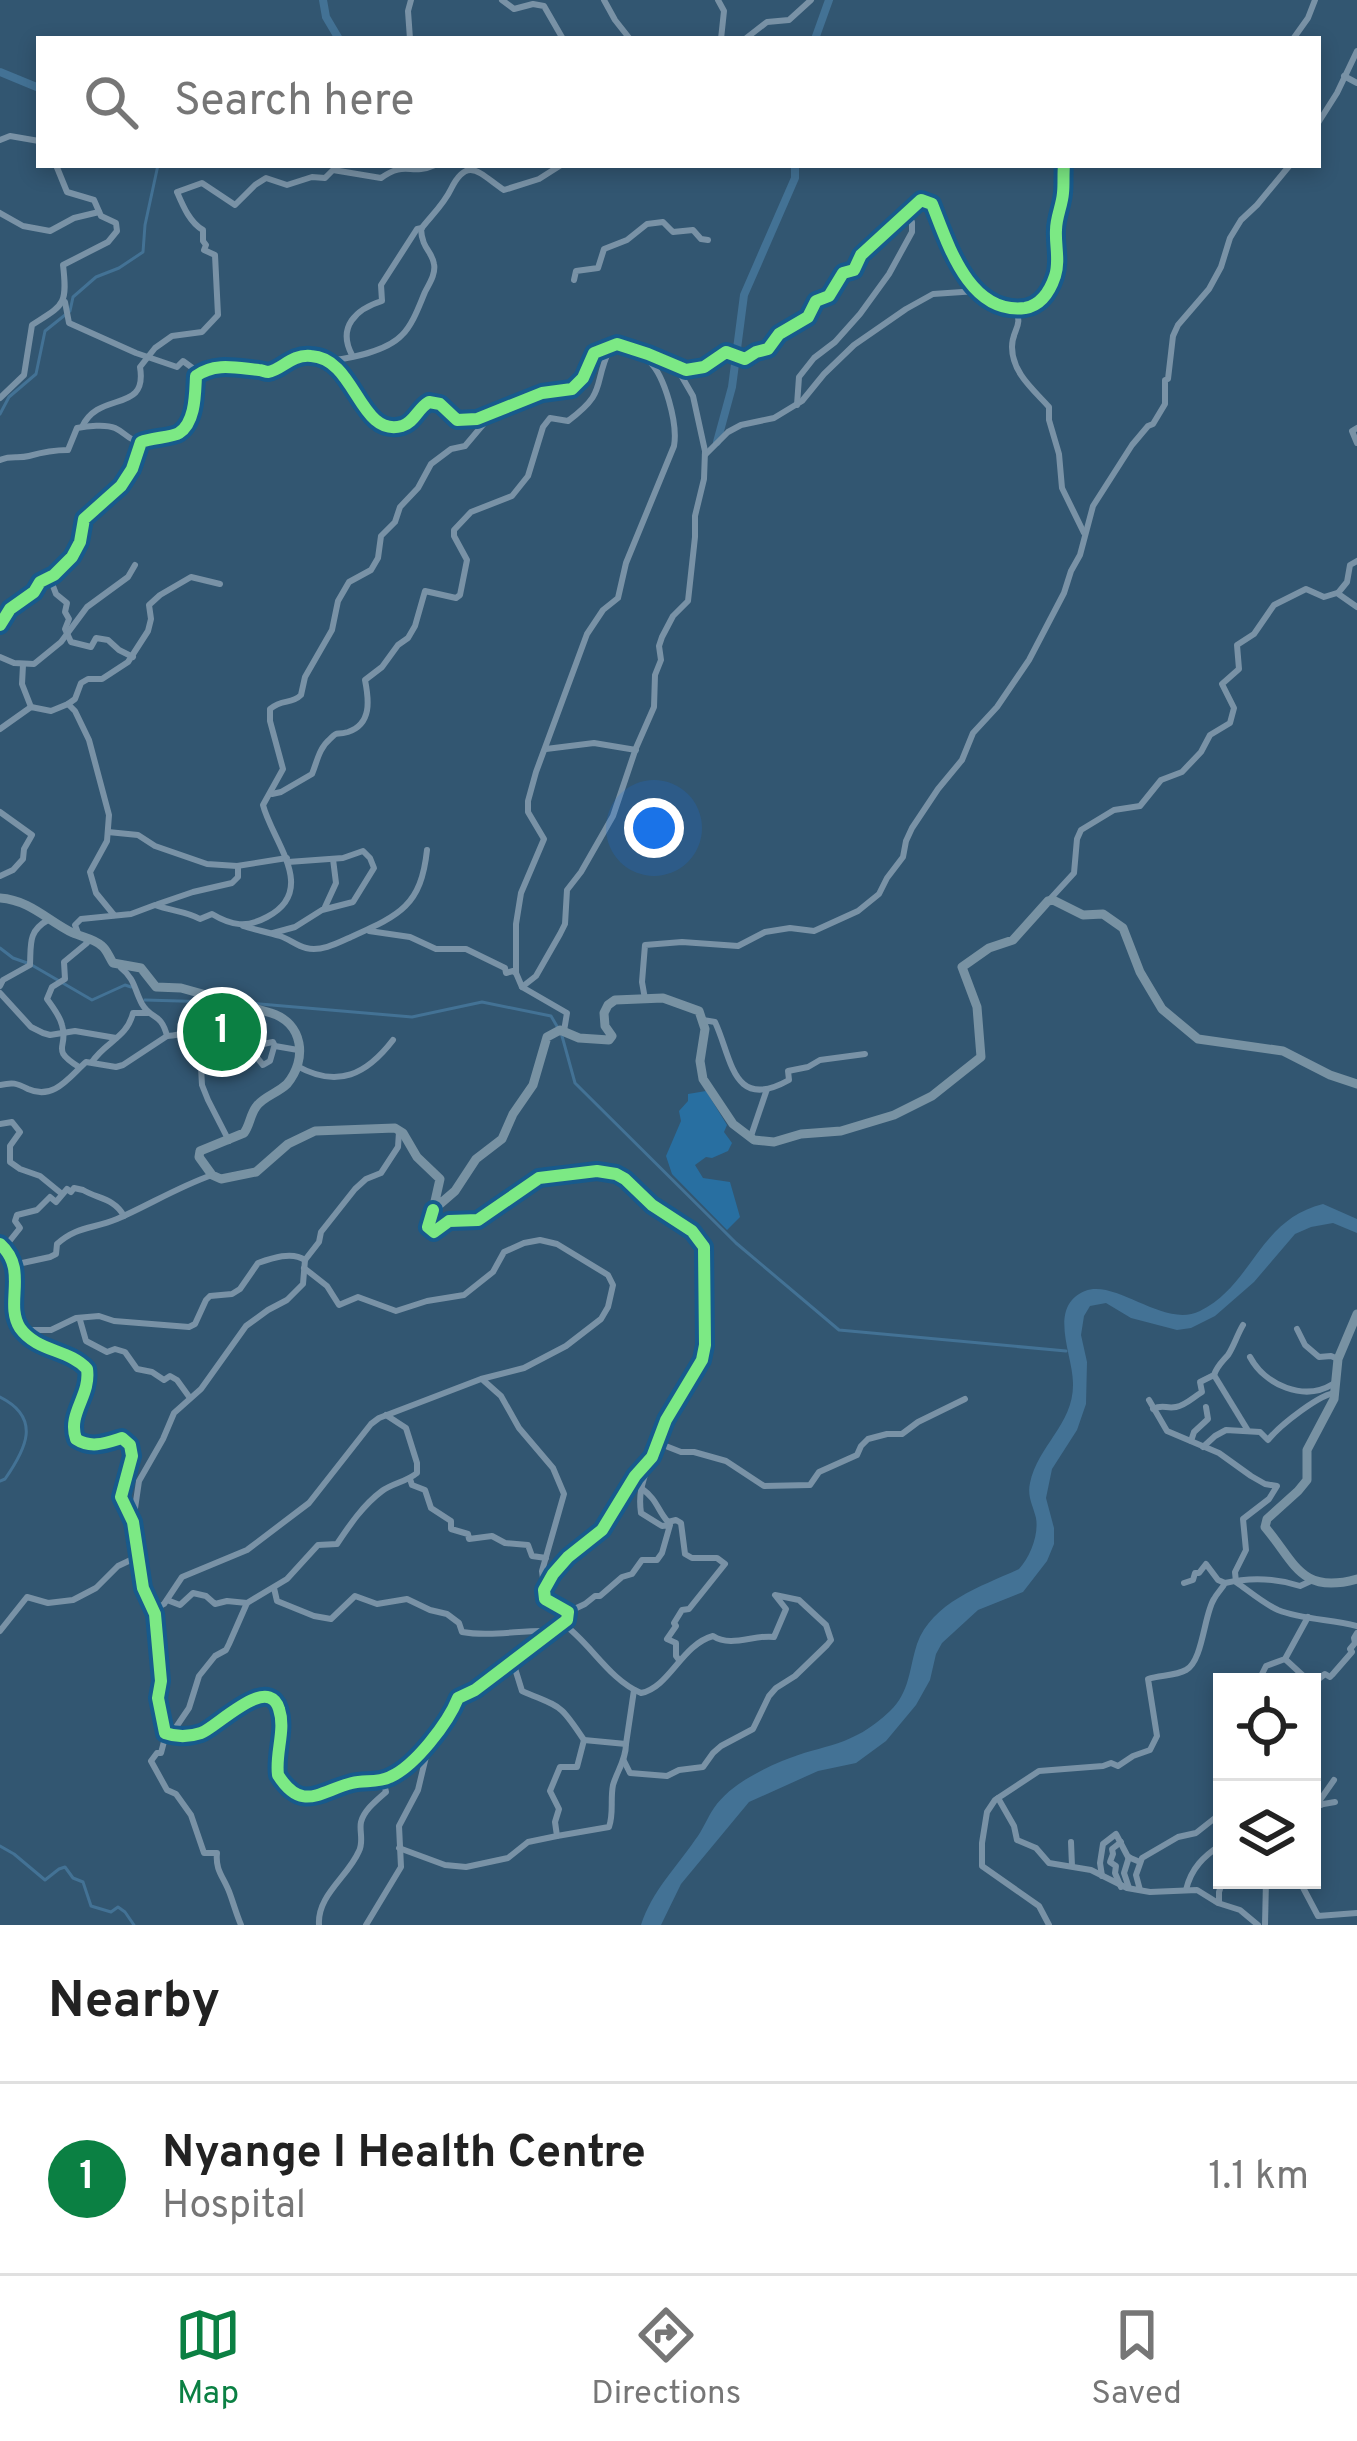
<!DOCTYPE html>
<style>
body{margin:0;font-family:Overpass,sans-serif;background:#f6f6f6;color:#222}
.controls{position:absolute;right:36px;bottom:36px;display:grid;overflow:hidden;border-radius:0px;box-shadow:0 6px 18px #0003}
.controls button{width:108px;height:108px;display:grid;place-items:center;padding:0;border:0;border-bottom:3px solid #e0e0e0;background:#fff;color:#222;font:60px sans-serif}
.you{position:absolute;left:654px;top:828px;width:42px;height:42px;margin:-30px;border:9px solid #fff;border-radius:50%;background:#1a73e8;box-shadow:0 0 0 18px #1a73e833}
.badge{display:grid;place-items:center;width:78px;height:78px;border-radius:50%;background:#0b8043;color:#fff;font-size:39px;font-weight:700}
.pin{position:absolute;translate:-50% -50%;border:6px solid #fff;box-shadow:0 3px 12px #0006}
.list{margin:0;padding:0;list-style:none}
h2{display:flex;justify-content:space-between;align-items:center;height:156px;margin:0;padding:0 48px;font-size:51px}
h2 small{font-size:39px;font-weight:400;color:#767676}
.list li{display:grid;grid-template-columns:78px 1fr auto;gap:36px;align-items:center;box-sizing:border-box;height:192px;padding:0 48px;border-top:3px solid #e0e0e0}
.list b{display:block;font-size:45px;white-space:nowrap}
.list p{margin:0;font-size:39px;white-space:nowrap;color:#767676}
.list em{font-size:39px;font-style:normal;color:#767676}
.icon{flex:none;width:66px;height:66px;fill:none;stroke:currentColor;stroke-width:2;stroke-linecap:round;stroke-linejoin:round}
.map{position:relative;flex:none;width:1357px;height:1925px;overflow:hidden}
.search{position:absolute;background:#fff;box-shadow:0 6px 18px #0003;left:36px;right:36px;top:36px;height:132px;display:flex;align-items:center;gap:30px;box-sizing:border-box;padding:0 42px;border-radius:0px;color:#767676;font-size:45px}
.sheet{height:348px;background:#fff}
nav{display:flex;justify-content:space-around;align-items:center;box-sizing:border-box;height:168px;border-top:3px solid #e0e0e0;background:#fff;font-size:33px;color:#767676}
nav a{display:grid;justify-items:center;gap:6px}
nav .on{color:#0b8043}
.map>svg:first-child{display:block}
</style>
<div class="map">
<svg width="1357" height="1925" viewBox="0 0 1357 1925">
<rect width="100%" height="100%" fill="#325671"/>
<polygon fill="#286fa1" points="706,1091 727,1125 724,1132 732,1143 728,1151 712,1158 706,1157 695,1165 703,1178 730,1182 740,1217 727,1230 672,1174 666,1156 681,1121 679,1111 688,1101 688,1094"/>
<path fill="#437295" d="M1323,1204l34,15v14l-24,-10 -22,4 -16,7 -41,48 -39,34 -24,12 -14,2 -46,-12 -25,-15 -16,3 -6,10 -3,19 6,27 -1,42 -9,26 -25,39 -6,29 8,30v16l-7,17 -24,31 -45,18 -36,33 -6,11 -6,26 -14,25 -30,36 -30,22 -38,8 -69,31 -68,82 -20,41h-20c11,-34 35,-57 54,-85 8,-10 12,-22 19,-32 15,-22 44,-37 68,-47 44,-18 69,-13 108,-50 20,-19 19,-42 27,-67 15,-42 65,-58 102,-75 11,-12 20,-34 17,-51 -3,-13 -9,-21 -6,-35 8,-38 44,-59 43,-100 0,-29 -26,-76 12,-92 32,-12 79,38 115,20 53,-26 58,-91 123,-107z"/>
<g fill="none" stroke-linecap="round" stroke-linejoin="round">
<g stroke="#437295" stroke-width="3">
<polyline points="0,414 9,397 36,374 45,331 70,311 73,297 96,277 119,268 143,252 145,225 158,165"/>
<polyline points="0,948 13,958 30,964 92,1000 125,985 131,987"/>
<polyline points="145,1000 214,1002"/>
<polyline points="247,1003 412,1017 482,1002 551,1016 558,1028"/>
<polyline points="562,1036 575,1083 736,1243 839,1330 1066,1351"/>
<path d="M0,1397c42,21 26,52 5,82l-5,2"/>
<polyline points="0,1846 14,1854 45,1880 59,1869 65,1867 73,1878 83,1882 91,1906 111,1912 118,1907 125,1912 134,1925"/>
</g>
<g stroke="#437295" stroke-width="8">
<polyline points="323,0 326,17 339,39"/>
<polyline points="815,39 829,0"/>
<polyline points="0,72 39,88"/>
<polyline points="717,442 732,387 744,295 795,178 795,165"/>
</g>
<g stroke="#7992a6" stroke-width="6">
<polyline points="502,0 514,9 533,4 544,6 563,39"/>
<polyline points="604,0 615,20 630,39"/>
<polyline points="718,0 724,11 721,39"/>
<polyline points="410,39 408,11 411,0"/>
<polyline points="745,39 767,22 789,20 811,0"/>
<polyline points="1293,39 1308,18 1315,0"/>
<polyline points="1344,76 1357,83"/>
<polyline points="1318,123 1337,93 1357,51"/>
<polyline points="0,140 10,136 39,141"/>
<polyline points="0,213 23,226 50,231 74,218 99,212"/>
<polyline points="574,280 576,271 598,268 604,249 627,240 647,224 663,222 673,232 693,230 701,239 708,240"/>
<polyline points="65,302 69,323 136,353 177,367 183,361 198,372"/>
<path d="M1015,308c9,19 -3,21 -3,39 0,26 22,43 37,60v13l10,34 3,34 22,45"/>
<path d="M352,355c-15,-28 4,-46 30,-54l-1,-16 36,-56 5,-1"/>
<path d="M329,361c21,-3 57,-9 73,-26 11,-11 17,-29 23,-43 4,-8 11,-18 9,-28 -2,-13 -12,-15 -13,-35 10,-13 23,-25 30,-40 17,-34 29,-15 53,1l35,-11 22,-14"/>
<path d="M0,398l24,-23 8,-50c31,-20 36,-19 31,-60l45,-23 9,-11 -1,-8 -15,-7 -7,-16 -27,-8 -11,-27"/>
<polyline points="797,405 799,377 814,358 835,342 860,314 889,274 912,232 912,222 907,212"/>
<path d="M82,427c17,-37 66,-13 58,-60l15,-19 17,-12 30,-4 16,-17 -3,-60 -11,-5 2,-5 -3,-4v-11c-13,-7 -20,-24 -26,-38l25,-9 33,22 20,-20 11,-7 21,7 25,-8 13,1 8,-8 48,8c25,-18 29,-2 54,-13"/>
<polyline points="1357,428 1352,431 1357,443"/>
<polyline points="705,455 728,432 741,425 774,418 802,401 824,374 854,345 906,309 933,294 977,291"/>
<path d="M0,460c11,-5 18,-1 29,-4 14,-4 24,-6 39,-6l9,-22c10,-2 29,-4 38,0 11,5 13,12 25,14"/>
<polyline points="50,578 56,594 67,603 65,612 69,619 65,629 71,642 91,647 96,638 108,640 119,650 133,657"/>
<polyline points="1338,593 1347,582 1350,565 1357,561"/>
<path d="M0,625l10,-16 24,-17 6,-10 14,-7 18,-18 8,-15 4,-23 37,-33 11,-17 9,-27c10,-4 32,-5 38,-9 17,-11 16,-41 17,-57 19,-14 41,-8 63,-6 3,0 6,2 9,2 14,-2 23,-18 43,-16 45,2 48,82 91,70 12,-3 16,-18 27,-24l11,2 17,16 20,-1 65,-26 30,-4 11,-11 11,-25 23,-9 31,10 38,16 18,-3 22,-15 19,7 11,-7 12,-3 11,-15 29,-17 8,-16 13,-5 14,-23 11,-3 7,-15 60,-55 11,4c16,40 37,111 93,104 17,-3 25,-17 30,-32 5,-15 0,-31 1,-46 0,-13 6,-24 7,-37 1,-9 0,-19 1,-28"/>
<polyline points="0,657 14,663 34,664 61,642 87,607 128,577 135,565"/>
<polyline points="23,665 22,684 31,707"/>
<polyline points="68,704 75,711 89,740 109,815 107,841 90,872 96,893 114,915"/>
<polyline points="0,729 31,707 51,711 68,704 75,699 81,683 88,679 102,679 128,662 148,631 151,619 149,605 160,595 191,577 220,584"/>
<polyline points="546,749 594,743 636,750"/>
<path d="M272,794l9,-2 31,-18c5,-12 7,-26 18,-35 9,-9 5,-3 18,-7 24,-8 21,-32 17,-52l17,-13 16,-22 10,-7 7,-12 10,-35 31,7 4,-3 7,-35 -13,-24v-6l17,-18 41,-16 16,-20 15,-49 7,-9 18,3c40,-30 24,-34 42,-73"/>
<polyline points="0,812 32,835 24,849 23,859 13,870 0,876"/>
<polyline points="108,832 138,835 155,846 207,864 237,866 287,858"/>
<polyline points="1051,898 1074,873 1077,839 1081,830 1114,810 1140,806 1161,780 1182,772 1201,752 1210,735 1230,723 1234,708 1222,684 1239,669 1237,645 1254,634 1274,605 1306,589 1324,597 1337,593 1357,607"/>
<polyline points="158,904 193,892 232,883 238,877 238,866"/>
<polyline points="325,907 336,883 333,859"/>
<path d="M243,926c12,4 25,6 37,10 9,3 17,10 26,12 15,4 32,-5 45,-11 49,-22 70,-31 76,-87"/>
<polyline points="369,931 410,937 436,949 466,949 505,968 506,973 513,971 516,973 522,987 567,1013 564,1031"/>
<path d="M78,933l-3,-8 6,-6 50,-5 24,-9c16,6 31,6 45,14l12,-5c20,12 35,14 55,3 52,-27 5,-76 -4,-112l20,-36 -13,-48v-12c13,-11 21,-4 31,-14l4,-18 27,-47 6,-29 11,-19 22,-12 7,-12 3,-22 14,-14 5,-15 18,-19 13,-24 20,-15 14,-3 27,-32"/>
<polyline points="273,933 295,927 322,910 353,902 374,868 370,858 363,851 343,858 288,862"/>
<path d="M516,973v-49l5,-31 23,-54 -16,-27v-11l8,-29 51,-138 16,-24 15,-12 8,-35 48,-117c4,-22 -9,-70 -25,-85l2,-5"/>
<path d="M0,986l3,-6 27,-15c1,-21 -2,-34 18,-45"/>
<polyline points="522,987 536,976 560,934 565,924 567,890 581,872 613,816 636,748 654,707 655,675 661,660 659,646 662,637 673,616 688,601 695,537 695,516 704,479 705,451 693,396 678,370"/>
<polyline points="0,993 31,1027 43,1033 50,1035 75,1031 116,1038"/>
<polyline points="645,999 642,982 645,945 682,942 738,946 765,932 790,928 814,931 858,911 879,894 887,878 903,857 906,841 912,828 938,789 962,760 973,733 997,707 1029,660 1064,593 1071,571 1080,555 1093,506 1132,445 1148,426 1153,424 1165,404 1165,380 1168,379 1173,336 1178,325 1209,289 1221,267 1230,238 1241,220 1257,205 1290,165"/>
<path d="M703,1020l12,2c17,36 17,90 74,58l-1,-9 20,-4 12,-7 45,-6"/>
<polyline points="243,1026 256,1014 264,1012"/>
<polyline points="187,1035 201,1067 202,1085 208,1100 229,1141"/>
<path d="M167,1036c25,-1 56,-18 76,-10l-17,17 -32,6"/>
<polyline points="232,1036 247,1046 250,1054 256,1053 258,1045 273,1042 275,1046 298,1050"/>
<polyline points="254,1054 263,1065 270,1061 274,1047"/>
<path d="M92,1062c13,-20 35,-24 41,-49h15"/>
<path d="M297,1066c41,23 70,8 96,-26"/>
<path d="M79,1067c-30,-19 -10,-18 -17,-42 -2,-9 -10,-19 -15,-26l5,-12 13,-8 -1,-17 23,-19 -1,-4"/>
<polyline points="201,1067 221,1062 223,1057 234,1057 249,1052"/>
<path d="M0,1085c13,-3 16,-2 28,4 26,12 42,-13 58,-27l30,5 7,-2 44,-29c-6,-24 -16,-16 -25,-32 -8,-15 -7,-25 -21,-36"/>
<polyline points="0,1124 12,1122 20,1132 10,1146 10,1162 20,1169 40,1176 62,1194"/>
<polyline points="751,1136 767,1089"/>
<path d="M0,1244c29,26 4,59 20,84 17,24 49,21 67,41 4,27 -20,44 -11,70 15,10 30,4 46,-1l8,7 2,11 -11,41 12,25 10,66 12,26 6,67 -3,17 7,35c11,4 24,4 36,0 15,-5 67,-60 78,-24 7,21 -4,44 -1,66 24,38 42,16 74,8 13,-3 26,0 38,-6 25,-11 58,-54 68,-79l17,-8 92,-70 1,-8 -23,-13 -1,-9 9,-16 15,-17 34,-27 33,-54 17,-19 14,-37 36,-60 3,-15 -1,-98 -12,-16 -40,-26 -27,-26 -9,-5 -19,-3 -58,7 -61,42 -29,1 -15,11 -6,-4 4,-17"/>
<path d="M6,1249l2,-6 12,-15 -5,-7 2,-6 20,-5 13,-13 6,5 11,-13 4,3 3,-4 9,2c15,9 31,8 41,26"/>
<path d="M13,1265l37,-8 6,-3 1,-10c20,-18 36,-15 60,-25 32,-14 61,-32 95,-44"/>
<polyline points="80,1320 86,1341 107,1352 115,1349 125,1352 137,1369 152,1372 164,1380 170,1376 177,1380 190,1398"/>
<polyline points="1297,1329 1305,1345 1319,1357 1331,1356 1338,1359"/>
<path d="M24,1330h27l25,-12 23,-2 15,5 75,6 6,-3 11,-24 4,-4 22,-2 8,-5 18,-26c14,-5 34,-12 47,-3"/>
<path d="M1250,1357c15,28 54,45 83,27"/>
<polyline points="1214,1375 1247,1429"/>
<polyline points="483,1380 501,1396 519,1428 553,1468 564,1494 542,1571 544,1586"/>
<path d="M1149,1400l18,31 52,22 32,23 14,8 12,2 -8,13 -26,20 3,31 -11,22 1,10c13,9 28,22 42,28 25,10 54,9 79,16"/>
<path d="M1153,1409c10,-5 13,0 23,-2 10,-2 16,-9 26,-15l-2,-10 14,-7c3,-9 8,-13 14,-20 6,-9 9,-20 15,-30"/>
<polyline points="1191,1441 1194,1432 1208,1419 1206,1407"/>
<polyline points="658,1443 681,1452 694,1452 726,1461 764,1486 810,1485 819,1472 857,1455 861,1446 868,1439 887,1434 902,1434 918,1422 965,1399"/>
<path d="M1203,1447l12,-11 11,-6 34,2 8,8c12,-15 53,-47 68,-47"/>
<polyline points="410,1479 412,1485 425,1490 431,1508 451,1521 451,1529 468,1534 469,1539 492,1536 505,1543 528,1545 532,1556 546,1558"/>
<path d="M641,1488c17,12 16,22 27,34l8,-2 5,3 4,31 7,4h25l8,6 -36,45 -7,1 -8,13 2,3 -9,13 9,4v13l3,4"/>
<polyline points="133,1522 139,1481 163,1439 174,1413 201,1389 246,1326 268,1310 287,1300 303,1284 305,1260 319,1242 321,1232 355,1189 366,1179 381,1173 398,1147 399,1132"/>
<polyline points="1184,1583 1193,1580 1195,1573 1199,1573 1206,1564 1218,1580 1225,1583"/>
<path d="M274,1588l3,13 37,15 17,3 24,-23 22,8 30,-5 23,11 17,4 12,9 3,9c28,5 59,-2 86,-1"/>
<polyline points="167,1600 180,1605 193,1593 206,1596 215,1604 227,1601 247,1603"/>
<polyline points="155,1609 164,1604 182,1577 247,1550 309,1503 371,1424 379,1418 481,1379 524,1368 566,1346 601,1319 608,1307 613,1285 608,1275 557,1244 540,1240 524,1243 504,1252 493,1272 464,1295 427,1301 396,1311 358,1297 339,1305 327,1286 304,1268"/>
<path d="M568,1612l17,-8 10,-8h5l22,-19 10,-3 10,-14h15l5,-7 8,-28 -8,1 -21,-13c-3,-20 2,-32 8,-50"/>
<path d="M562,1623c28,19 46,56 79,70 29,-6 40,-48 72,-57 18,12 42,-2 61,1l12,-28 -11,-14 24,5 27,25 5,15 -4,5 -32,31 -19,12 -7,8 -16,33 -32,17 -8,7 -10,14 -24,3 -12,6 -37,-3 -6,-12"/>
<polyline points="0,1631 27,1597 48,1603 73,1600 96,1588 118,1566 137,1557"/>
<polyline points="1285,1659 1310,1682"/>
<path d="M513,1662l9,29c39,17 37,11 62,49"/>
<polyline points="1258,1682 1266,1666 1285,1659 1308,1617"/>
<polyline points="1312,1684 1325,1674 1330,1677 1332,1675 1352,1652 1350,1649 1355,1643 1354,1638 1357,1633"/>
<path d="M166,1734l-5,19h-4l-6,8 16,29 9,4 15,21 13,38h13c-2,18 7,24 13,41 4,11 6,19 11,31"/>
<path d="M170,1736l19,-28 10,-32 16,-20 11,-6 3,-6 18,-41 40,-24 31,-34 19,-1c12,-18 26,-39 45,-53 11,-8 24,-9 35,-18v-10l-11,-35 -20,-13"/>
<polyline points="998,1798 1014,1826 1017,1840 1036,1848 1049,1863 1091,1870 1127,1888 1150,1892 1197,1890 1218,1903 1240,1910 1258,1925"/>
<polyline points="1321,1805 1320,1800 1334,1780"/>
<polyline points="1312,1806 1335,1802"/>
<path d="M557,1836l52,-9c5,-14 1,-27 4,-42 4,-14 13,-25 13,-41"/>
<polyline points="1071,1842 1072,1866"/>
<polyline points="1121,1842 1112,1849 1113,1854 1110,1862 1116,1866 1115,1873 1121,1887"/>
<polyline points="399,1848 445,1865 466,1867 508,1858 528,1842 557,1836 555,1822 559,1809 550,1791 560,1767 577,1767 584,1740 626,1744 634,1690"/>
<polyline points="1102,1876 1100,1863 1103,1844 1116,1834 1128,1857 1140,1862"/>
<polyline points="1299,1880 1318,1916 1357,1913"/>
<polyline points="1129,1888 1124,1873 1129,1857"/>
<polyline points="1140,1890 1136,1875 1142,1858 1178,1837 1196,1833 1215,1818 1222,1806"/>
<path d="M1186,1890c5,-22 18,-34 36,-46"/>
<polyline points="1219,1903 1219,1892 1223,1880"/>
<path d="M319,1925c-2,-30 29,-48 40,-74 5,-10 0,-20 2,-29 3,-12 16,-22 25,-30l-3,-13"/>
<polyline points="366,1925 401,1867 399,1826 418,1790 429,1744"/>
<path d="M1049,1925l-10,-19 -57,-40v-23l5,-31 8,-12 44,-29 64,-5 8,-3 7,3 15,-10 17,-6 7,-14 -9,-57c12,-4 27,-3 38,-9 17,-9 18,-56 28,-71 3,-6 8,-10 11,-16 26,-6 50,-5 75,3l13,-6"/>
<polyline points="1265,1925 1266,1880"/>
</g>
<g stroke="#7892a3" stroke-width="9">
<path d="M0,898c30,2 48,23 73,35 9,4 22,6 29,13 5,4 7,11 11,17l28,5 15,19 25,1 90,25c32,10 37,46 16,71 -9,9 -25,13 -31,23 -6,8 -6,18 -12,26l-44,18 -1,6 13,18 9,4 35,-7 32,-28 27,-13 80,-3 8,5 14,24 23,22 -7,31 22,-19 21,-32 26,-20 11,-25 20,-29 14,-48 13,-7 19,8 30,2 3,-4 -7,-10 -1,-13 4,-8 7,-5 48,-2 36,13 6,18 -5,32 3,18 30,45 21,16 20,2 27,-8 40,-3 53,-16 38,-19 49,-39 -4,-50 -15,-40 27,-19 24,-8 35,-39 5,-1 30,15 20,-1 20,14 17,44 22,37 36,30 85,12 47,24 27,9"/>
<path d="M1357,1314l-19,45 -4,40 -27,51v30l-9,11 -31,28 -2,8c30,35 35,68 92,52"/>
</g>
<g stroke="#175a8c" stroke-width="20">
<g id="cycleway">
<path d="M0,625l10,-16 24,-17 6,-10 14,-7 18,-18 8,-15 4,-23 37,-33 11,-17 9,-27c10,-4 32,-5 38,-9 17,-11 16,-41 17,-57 19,-14 41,-8 63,-6 3,0 6,2 9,2 14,-2 23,-18 43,-16 45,2 48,82 91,70 12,-3 16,-18 27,-24l11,2 17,16 20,-1 65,-26 30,-4 11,-11 11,-25 23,-9 31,10 38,16 18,-3 22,-15 19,7 11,-7 12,-3 11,-15 29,-17 8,-16 13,-5 14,-23 11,-3 7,-15 60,-55 11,4c16,40 37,111 93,104 17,-3 25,-17 30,-32 5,-15 0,-31 1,-46 0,-13 6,-24 7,-37 1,-9 0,-19 1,-28"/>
<path d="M0,1244c29,26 4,59 20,84 17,24 49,21 67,41 4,27 -20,44 -11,70 15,10 30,4 46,-1l8,7 2,11 -11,41 12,25 10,66 12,26 6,67 -3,17 7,35c11,4 24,4 36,0 15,-5 67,-60 78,-24 7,21 -4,44 -1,66 24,38 42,16 74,8 13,-3 26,0 38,-6 25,-11 58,-54 68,-79l17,-8 92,-70 1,-8 -23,-13 -1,-9 9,-16 15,-17 34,-27 33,-54 17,-19 14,-37 36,-60 3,-15 -1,-98 -12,-16 -40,-26 -27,-26 -9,-5 -19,-3 -58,7 -61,42 -29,1 -15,11 -6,-5 5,-17"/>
</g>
</g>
<use href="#cycleway" stroke="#7ce984" stroke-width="12"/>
</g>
</svg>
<div class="controls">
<button><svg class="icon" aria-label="locate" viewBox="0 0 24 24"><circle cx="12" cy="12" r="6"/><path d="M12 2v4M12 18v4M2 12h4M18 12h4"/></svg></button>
<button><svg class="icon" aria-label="layers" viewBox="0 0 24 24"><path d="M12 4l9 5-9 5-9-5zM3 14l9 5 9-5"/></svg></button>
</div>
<div class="you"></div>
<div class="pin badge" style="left:222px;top:1032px">1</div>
<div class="search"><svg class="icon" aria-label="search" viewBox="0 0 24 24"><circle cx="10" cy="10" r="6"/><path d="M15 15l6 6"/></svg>Search here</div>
</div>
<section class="sheet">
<h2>Nearby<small></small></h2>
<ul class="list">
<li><span class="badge">1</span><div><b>Nyange I Health Centre</b><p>Hospital</p></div><em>1.1 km</em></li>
</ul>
</section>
<nav>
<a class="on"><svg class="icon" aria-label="map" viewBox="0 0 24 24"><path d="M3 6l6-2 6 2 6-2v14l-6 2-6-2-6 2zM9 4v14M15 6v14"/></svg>Map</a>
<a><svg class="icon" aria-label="directions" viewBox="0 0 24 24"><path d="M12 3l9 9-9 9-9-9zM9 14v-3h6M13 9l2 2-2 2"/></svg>Directions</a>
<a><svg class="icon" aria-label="saved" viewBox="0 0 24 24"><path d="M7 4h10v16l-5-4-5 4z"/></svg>Saved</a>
</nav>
